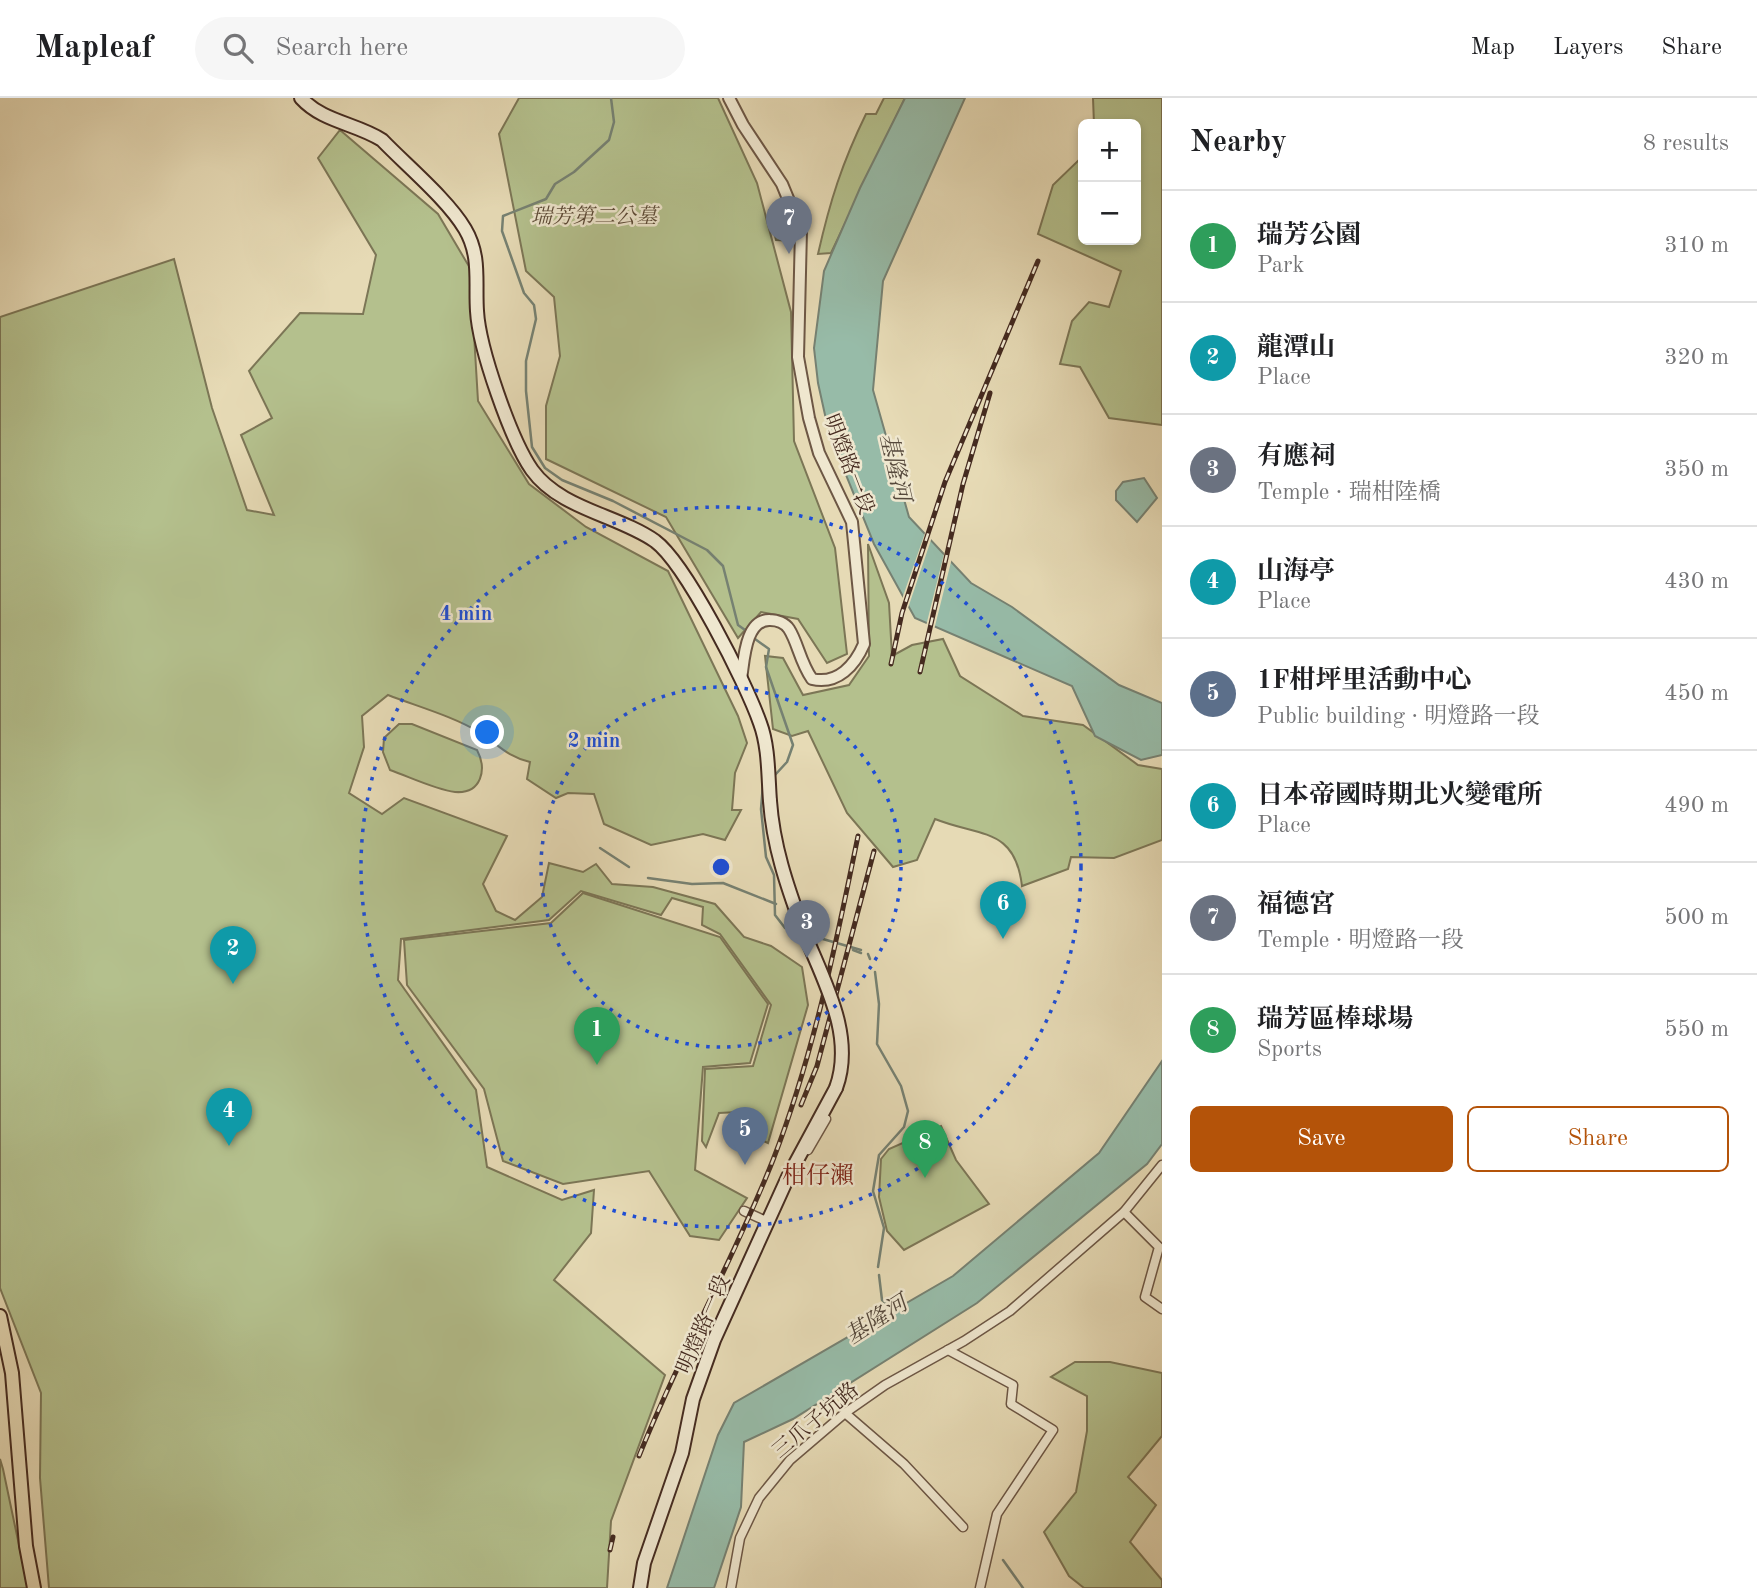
<!DOCTYPE html>
<meta charset="utf-8">
<style>
body{margin:0;font-family:"Old Standard TT","Noto Serif TC",serif;background:#f6f6f6;color:#202124}
.controls{position:absolute;right:21px;top:21px;display:grid;overflow:hidden;border-radius:10px;box-shadow:0 4px 10px #0003}
.controls button{width:63px;height:63px;display:grid;place-items:center;padding:0;border:0;border-bottom:2px solid #e0e0e0;background:#fff;color:#202124;font:35px sans-serif}
.you{position:absolute;left:488px;top:635px;width:24px;height:24px;margin:-18px;border:5px solid #fff;border-radius:50%;background:#1a73e8;box-shadow:0 0 0 10px #1a73e833}
.badge{display:grid;place-items:center;width:46px;height:46px;border-radius:50%;background:#b45309;color:#fff;font-size:23px;font-weight:700}
.pin{position:absolute;translate:-50% -58px;filter:drop-shadow(0 2px 4px #0008)}
.pin::after{content:'';position:absolute;top:37px;width:24px;height:21px;background:inherit;clip-path:polygon(0 0,100% 0,50% 100%)}
.list{margin:0;padding:0;list-style:none}
h2{display:flex;justify-content:space-between;align-items:center;height:91px;margin:0;padding:0 28px;font-size:30px}
h2 small{font-size:23px;font-weight:400;color:#757577}
.list li{display:grid;grid-template-columns:46px 1fr auto;gap:21px;align-items:center;box-sizing:border-box;height:112px;padding:0 28px;border-top:2px solid #e0e0e0}
.list b{display:block;font-size:26px;white-space:nowrap}
.list p{margin:0;font-size:23px;white-space:nowrap;color:#757577}
.list em{font-size:23px;font-style:normal;color:#757577}
.actions{display:flex;gap:14px;padding:21px 28px}
.actions a{flex:1;padding:16px 0;border:2px solid #b45309;border-radius:10px;text-align:center;font-size:24px;color:#b45309}
.actions .main{background:#b45309;color:#fff}
.icon{flex:none;width:38px;height:38px;fill:none;stroke:currentColor;stroke-width:2;stroke-linecap:round;stroke-linejoin:round}
.map{position:relative;flex:none;width:1162px;height:1490px;overflow:hidden}
header{display:flex;align-items:center;gap:42px;box-sizing:border-box;height:98px;padding:0 35px;background:#fff;border-bottom:2px solid #e0e0e0}
header strong{font-size:33px}
nav{display:flex;gap:38px;margin-inline-start:auto;font-size:24px}
.search{width:490px;height:63px;background:#f6f6f6;display:flex;align-items:center;gap:18px;box-sizing:border-box;padding:0 24px;border-radius:38px;color:#757577;font-size:26px}
main{display:flex}
aside{flex:1;background:#fff}
.map>svg:first-child{display:block}
</style>
<header>
<strong>Mapleaf</strong>
<div class="search"><svg class="icon" aria-label="search" viewBox="0 0 24 24"><circle cx="10" cy="10" r="6"/><path d="M15 15l6 6"/></svg>Search here</div>
<nav><a>Map</a><a>Layers</a><a>Share</a></nav>
</header>
<main>
<div class="map">
<svg width="1162" height="1490" viewBox="0 0 1162 1490">
<rect width="100%" height="100%" fill="#e6dab5"/>
<filter id="stains"><feTurbulence type="fractalNoise" baseFrequency=".00286" numOctaves="4"/><feColorMatrix values="0 0 0 0 .2 0 0 0 0 .09 0 0 0 0 .02 0 0 0 .5 -.17"/></filter>
<radialGradient id="worn" r=".72"><stop offset=".6" stop-color="#630" stop-opacity="0"/><stop offset="1" stop-color="#630" stop-opacity=".3"/></radialGradient>
<g fill="#b4c08d" stroke="#7c7656" stroke-width="2">
<polygon points="519,0 718,0 757,85 791,214 794,343 835,450 847,556 827,565 798,521 761,514 738,540 666,419 546,361 546,308 560,258 554,199 526,173 499,36"/>
<path d="M884,0h21l-74,155 -13,1c12,-53 24,-91 48,-140h10z"/>
<polygon points="1093,0 1162,0 1162,327 1109,320 1080,269 1060,266 1072,223 1089,204 1109,209 1121,173 1038,136 1053,87 1083,58 1083,142 1136,142 1136,26 1094,26"/>
<path d="M340,32l98,84 32,54 8,133 51,83 57,43 82,44 70,145 9,27 -12,30 -3,37h9l-16,30 -22,-6 -52,11 -47,-21 -10,-30 -26,-1 -12,5 -29,-19 3,-17c-24,-6 -31,-17 -51,-30 -27,-16 -60,-25 -91,-37l-26,21 2,31 -15,46 33,21 22,-16 103,38 -24,48 13,27 19,9 27,-23 7,-34 34,9 13,-8 16,20 41,3 62,17 29,33 27,9 31,21 6,38 -40,138 -29,-13 -1,-18 -19,1 -13,34 -4,-6 3,-72 48,-3 18,-61 -51,-71 -18,-9 1,-18 -31,-9 -11,17 -80,-24 -32,29 -148,19 -3,41 78,110 11,77 75,33 32,-10 -3,43 -37,47 111,95 -54,146 -4,67h-558l-9,-110 1,-85 -41,-105v-971l174,-58 38,149 35,102 27,5 -33,-80 31,-17 -23,-47 51,-58 63,1 13,-59 -58,-97z"/>
<polygon points="784,104 794,143 776,142 769,112"/>
<path d="M868,446l21,59 3,53 20,-11 31,-6 17,37 63,40 60,9 55,40 24,4v71l-48,18 -43,-1 -3,12 -46,17c-7,-59 -42,-49 -87,-67l-18,41 -24,7 -46,-54 -39,-82 -16,5 -19,-7 -8,-73 18,2 20,37 46,-10 20,-29z"/>
<path d="M399,626h13l65,26c10,19 5,44 -22,42 -21,-3 -45,-15 -65,-22l-7,-18 1,-14z"/>
<polygon points="583,795 720,839 768,906 750,965 703,969 695,1072 747,1100 719,1142 690,1138 649,1073 563,1086 503,1063 484,991 407,887 404,842 551,825"/>
<polygon points="941,1028 956,1062 989,1106 904,1152 887,1133 879,1099 881,1061 889,1051"/>
<polygon points="1075,1264 1110,1264 1162,1275 1162,1338 1128,1379 1156,1407 1130,1444 1162,1482 1162,1490 1084,1490 1069,1478 1044,1434 1076,1394 1087,1333 1087,1298 1051,1279"/>
<polygon points="0,1361 3,1371 28,1490 0,1490"/>
</g>
<g fill="#97bba8" stroke="#768172" stroke-width="2">
<polygon points="905,0 965,0 883,183 873,292 909,419 971,485 1012,509 1119,587 1162,605 1162,657 1141,662 1095,638 1072,588 915,520 874,446 829,335 818,285 814,250 824,173 860,90"/>
<polygon points="1144,380 1157,400 1137,424 1116,402 1116,393 1123,384"/>
<polygon points="1162,963 1162,1046 1147,1066 977,1205 793,1321 744,1344 741,1409 714,1490 667,1490 718,1337 734,1305 953,1178 1099,1055"/>
</g>
<g fill="#e6dab5">
<polygon points="926,432 932,439 907,513 901,504"/>
<polygon points="945,452 952,460 934,532 926,528"/>
</g>
<g fill="none" stroke-linecap="round" stroke-linejoin="round">
<g stroke="#768172" stroke-width="2.5">
<polyline points="611,0 614,24 609,42 574,74 555,86 546,101 503,118 502,133 524,195 534,207 536,221 526,263 526,293 532,349 545,370 562,382 613,403 707,452 723,468 738,527 745,532"/>
<polyline points="755,541 769,551 766,569 793,647 787,664 775,677"/>
<polyline points="763,686 761,711 766,759 774,777 775,817 785,830 795,833"/>
<polyline points="600,750 629,769"/>
<polyline points="648,780 692,786 723,785 776,806"/>
<polyline points="816,839 861,852"/>
<polyline points="853,852 861,855"/>
<polyline points="868,856 870,861"/>
<polyline points="875,874 879,906 877,946 901,988 908,1013 904,1029 879,1057 873,1093 884,1130 878,1169"/>
<polyline points="879,1177 882,1202 895,1213"/>
<polyline points="1003,1462 1023,1490"/>
</g>
<g stroke="#6d5745" stroke-width="11">
<g id="minor">
<polyline points="808,1052 826,1021"/>
<polyline points="744,1113 768,1124"/>
<polyline points="1124,1114 1159,1149 1145,1199 1162,1211"/>
<polyline points="948,1252 1013,1287 1011,1306 1053,1332 997,1416 980,1490"/>
<polyline points="845,1315 904,1366 963,1429"/>
<polyline points="731,1490 740,1440 759,1400 790,1362 845,1315 885,1287 964,1243 1010,1213 1124,1114 1162,1067"/>
</g>
</g>
<g stroke="#6d5745" stroke-width="14">
<path id="tertiary" d="M729,0l14,27 39,59 19,46 -3,127 11,61 10,35 33,69 12,122c-9,21 -26,41 -52,35 -12,-17 -14,-36 -23,-50 -4,-6 -12,-9 -19,-9 -25,-1 -26,41 -29,59"/>
</g>
<g stroke="#452b20" stroke-width="16">
<g id="secondary">
<path d="M301,0c22,24 54,25 81,42 24,25 66,60 83,89 16,27 10,53 12,82 2,37 34,129 55,159 28,39 86,45 123,71 31,23 91,142 105,182 9,24 8,53 10,78"/>
<polyline points="640,1490 644,1465 682,1355 693,1301 714,1242 788,1079 836,990"/>
</g>
</g>
<g stroke="#452b20" stroke-width="16">
<polyline id="primary" points="0,1218 12,1275 26,1448 34,1490"/>
</g>
<use href="#minor" stroke="#efe7cf" stroke-width="8"/>
<use href="#tertiary" stroke="#efe7cf" stroke-width="10"/>
<use href="#secondary" stroke="#efe7cf" stroke-width="12"/>
<use href="#primary" stroke="#e6dab5" stroke-width="12"/>
<g stroke="#452b20" stroke-width="5">
<g id="rail">
<polyline points="891,566 902,515 945,384 1038,163"/>
<polyline points="920,574 963,386 990,295"/>
<polyline points="801,1007 817,968 874,753"/>
<path d="M639,1358c40,-100 94,-195 134,-296 40,-103 63,-216 85,-324"/>
<polyline points="610,1452 613,1439"/>
</g>
</g>
<use href="#rail" stroke="#efe7cf" stroke-width="2.5" stroke-dasharray="8" stroke-linecap="butt"/>
<g stroke="#452b20" stroke-width="16" stroke-linecap="butt">
<path id="secondary-bridge" d="M770,703c3,44 17,85 32,126 19,50 54,106 34,161"/>
</g>
<use href="#secondary-bridge" stroke="#efe7cf" stroke-width="12"/>
</g>
<g fill="none" stroke="#1d4ed8" stroke-width="3.5" stroke-dasharray="3.5 7">
<circle cx="721" cy="769" r="180"/>
<circle cx="721" cy="769" r="360"/>
</g>
<g text-anchor="middle" stroke-width="5" stroke-linejoin="round" paint-order="stroke">
<g font-size="21" font-style="italic" fill="#5b4936" stroke="#efe7cf">
<text x="594" y="125">瑞芳第二公墓</text>
</g>
<g font-size="21" fill="#452b20" stroke="#efe7cf">
<text transform="translate(849 366) rotate(69)" y="7">明燈路一段</text>
<text transform="translate(703 1226) rotate(-67)" y="7">明燈路一段</text>
<text transform="translate(815 1322) rotate(-40)" y="7">三爪子坑路</text>
</g>
<g font-size="23" font-style="italic" fill="#55483b" stroke="#efe7cf">
<text transform="translate(896 369) rotate(77)" y="8">基隆河</text>
<text transform="translate(876 1221) rotate(-33)" y="8">基隆河</text>
</g>
<g font-size="24" fill="#7a1f14" stroke="#efe7cf">
<text x="818" y="1085">柑仔瀨</text>
</g>
</g>
<circle cx="721" cy="769" r="10" fill="#1d4ed8" stroke="#efe7cf" stroke-width="3.5"/>
<g font-size="21" text-anchor="middle" font-weight="bold" fill="#1d4ed8" stroke="#efe7cf" stroke-width="5" stroke-linejoin="round" paint-order="stroke">
<text x="466" y="522">4 min</text>
<text x="594" y="649">2 min</text>
</g>
<rect width="100%" height="100%" filter="url(#stains)"/>
<rect width="100%" height="100%" fill="url(#worn)"/>
</svg>
<div class="controls">
<button>+</button>
<button>−</button>
</div>
<div class="you"></div>
<div class="pin badge" style="left:597px;top:967px;background:#2e9e5b">1</div>
<div class="pin badge" style="left:233px;top:886px;background:#0f9aa8">2</div>
<div class="pin badge" style="left:807px;top:860px;background:#6b7280">3</div>
<div class="pin badge" style="left:229px;top:1048px;background:#0f9aa8">4</div>
<div class="pin badge" style="left:745px;top:1067px;background:#5c6f8a">5</div>
<div class="pin badge" style="left:1003px;top:841px;background:#0f9aa8">6</div>
<div class="pin badge" style="left:789px;top:156px;background:#6b7280">7</div>
<div class="pin badge" style="left:925px;top:1080px;background:#2e9e5b">8</div>
</div>
<aside>
<h2>Nearby<small>8 results</small></h2>
<ul class="list">
<li><span class="badge" style="background:#2e9e5b">1</span><div><b>瑞芳公園</b><p>Park</p></div><em>310 m</em></li>
<li><span class="badge" style="background:#0f9aa8">2</span><div><b>龍潭山</b><p>Place</p></div><em>320 m</em></li>
<li><span class="badge" style="background:#6b7280">3</span><div><b>有應祠</b><p>Temple · 瑞柑陸橋</p></div><em>350 m</em></li>
<li><span class="badge" style="background:#0f9aa8">4</span><div><b>山海亭</b><p>Place</p></div><em>430 m</em></li>
<li><span class="badge" style="background:#5c6f8a">5</span><div><b>1F柑坪里活動中心</b><p>Public building · 明燈路一段</p></div><em>450 m</em></li>
<li><span class="badge" style="background:#0f9aa8">6</span><div><b>日本帝國時期北火變電所</b><p>Place</p></div><em>490 m</em></li>
<li><span class="badge" style="background:#6b7280">7</span><div><b>福德宮</b><p>Temple · 明燈路一段</p></div><em>500 m</em></li>
<li><span class="badge" style="background:#2e9e5b">8</span><div><b>瑞芳區棒球場</b><p>Sports</p></div><em>550 m</em></li>
</ul>
<div class="actions"><a class="main">Save</a><a>Share</a></div>
</aside>
</main>
